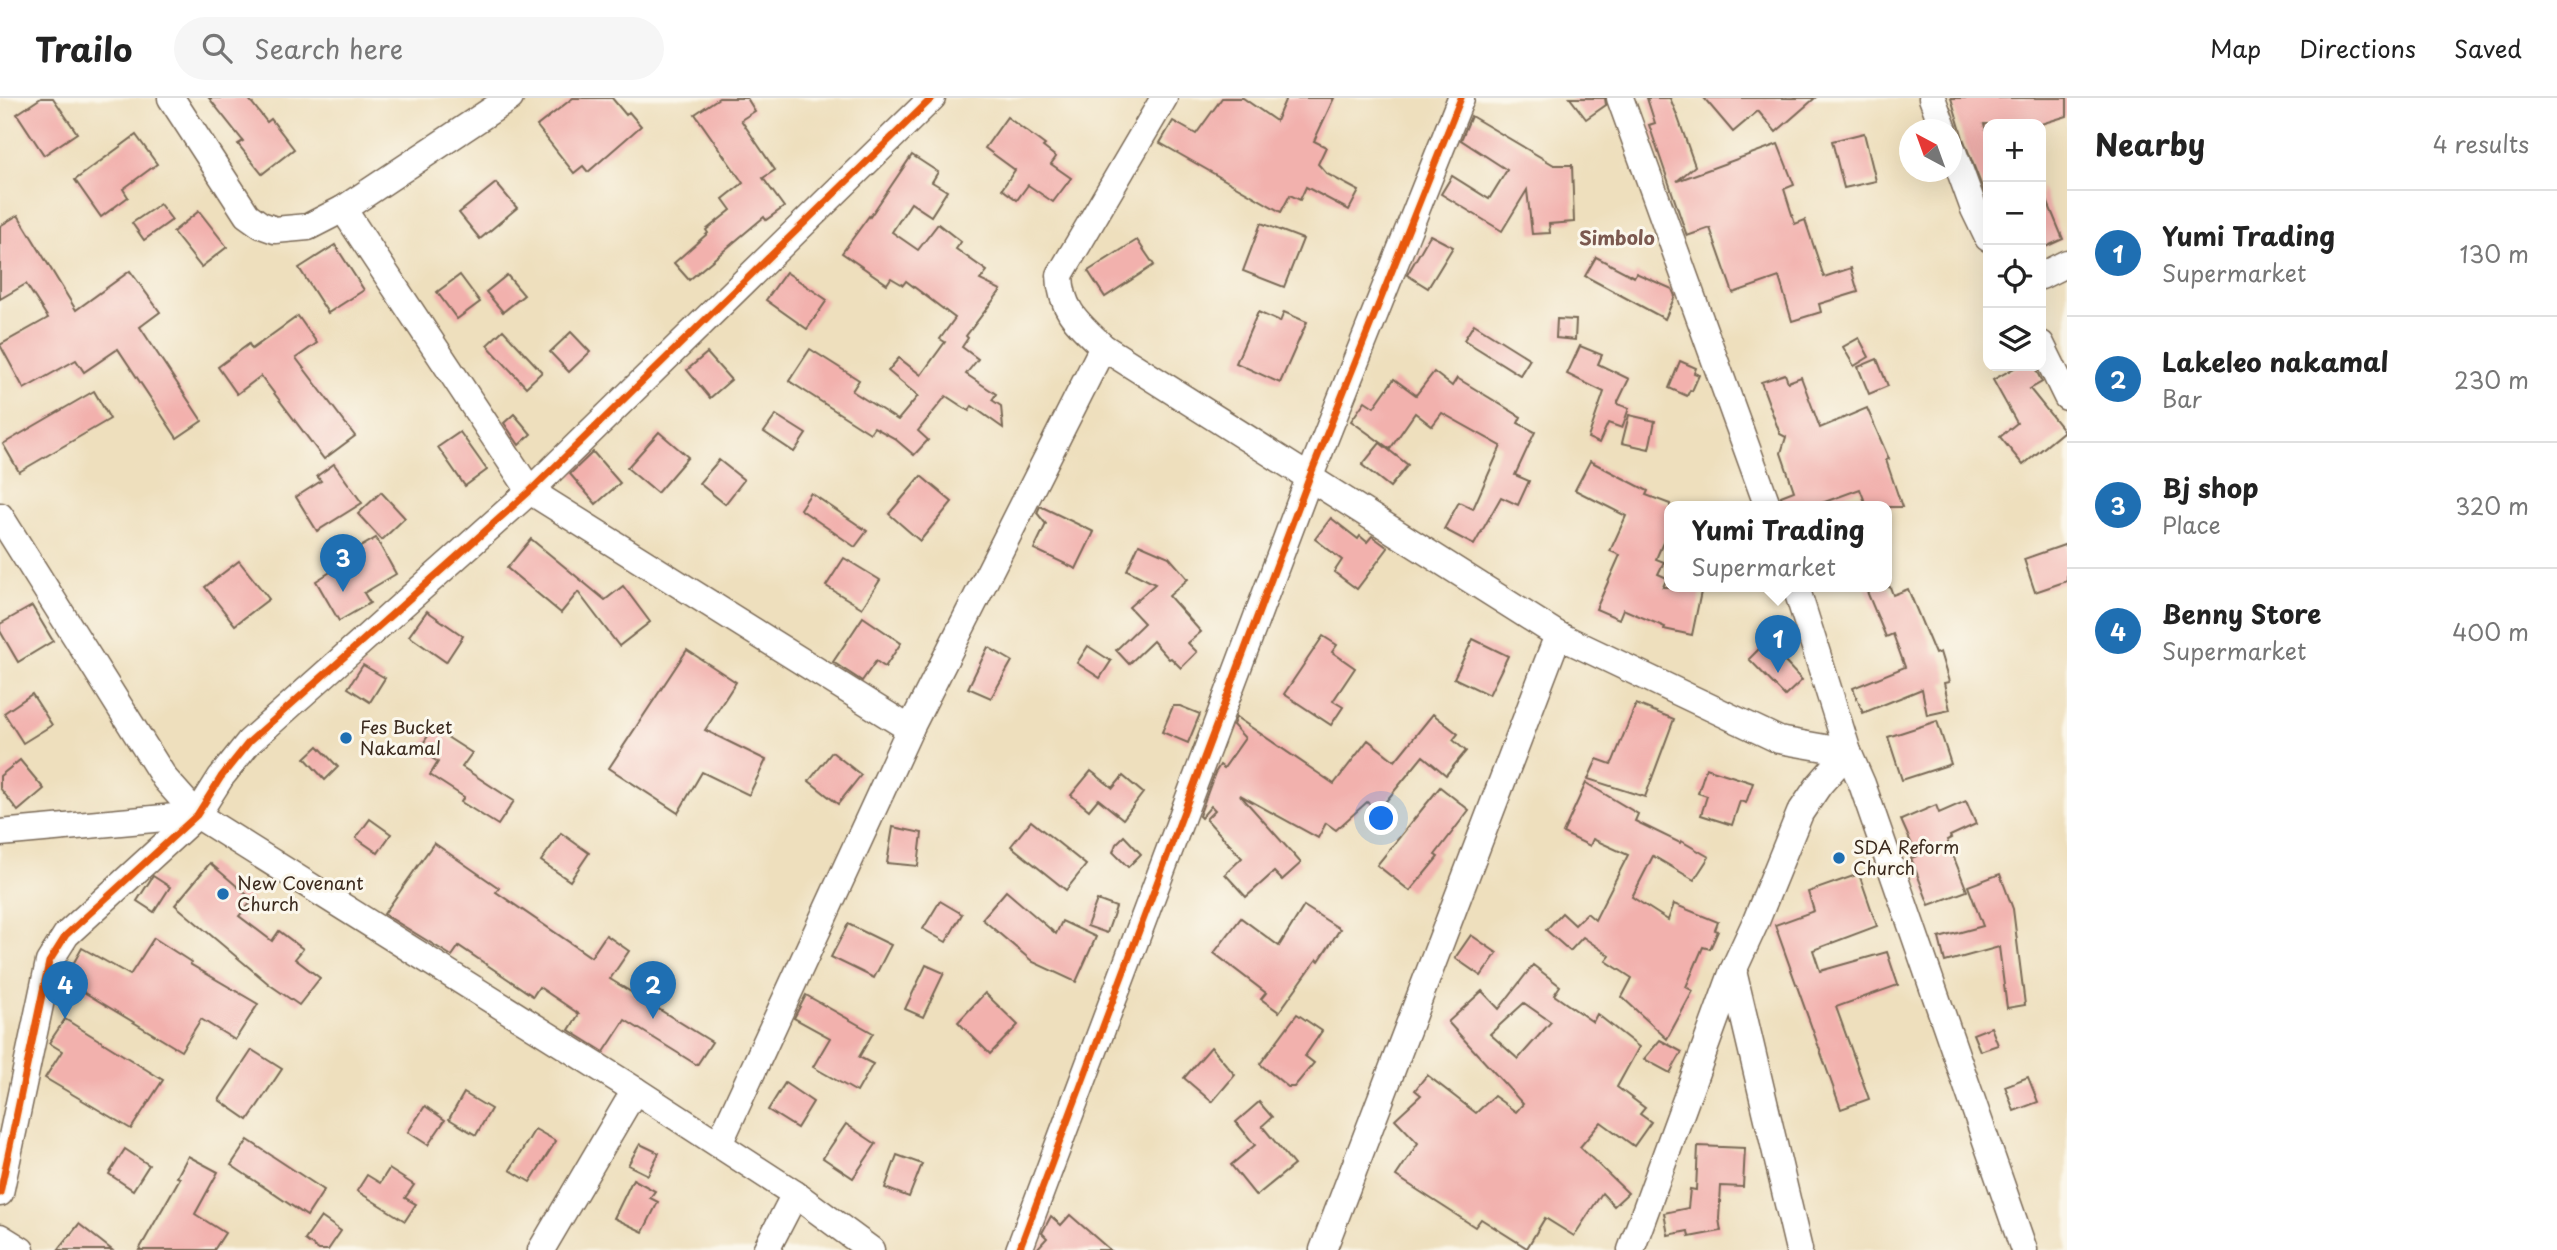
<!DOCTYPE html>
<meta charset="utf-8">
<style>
body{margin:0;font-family:"Playpen Sans",sans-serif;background:#f6f6f6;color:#222}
.controls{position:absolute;right:21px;top:21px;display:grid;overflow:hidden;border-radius:14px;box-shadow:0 7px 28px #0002}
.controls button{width:63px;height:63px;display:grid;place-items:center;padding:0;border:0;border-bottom:2px solid #e0e0e0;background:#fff;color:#222;font:35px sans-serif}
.compass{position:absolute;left:1899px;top:21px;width:63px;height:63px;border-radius:50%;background:#fff;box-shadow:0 7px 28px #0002;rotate:319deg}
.you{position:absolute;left:1382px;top:721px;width:24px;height:24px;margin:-18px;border:5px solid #fff;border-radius:50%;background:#1a73e8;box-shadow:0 0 0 10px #1a73e833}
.badge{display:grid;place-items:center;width:46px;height:46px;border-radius:50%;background:#1f6fb2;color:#fff;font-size:23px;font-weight:700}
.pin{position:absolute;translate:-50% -58px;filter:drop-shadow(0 2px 4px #0008)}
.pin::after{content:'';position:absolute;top:37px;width:24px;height:21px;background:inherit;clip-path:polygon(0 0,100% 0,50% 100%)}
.popup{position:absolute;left:1664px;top:403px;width:228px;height:91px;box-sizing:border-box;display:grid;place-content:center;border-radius:14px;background:#fff;filter:drop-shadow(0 2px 5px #0005);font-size:23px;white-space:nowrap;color:#767676}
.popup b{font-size:26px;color:#222}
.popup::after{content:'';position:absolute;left:50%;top:100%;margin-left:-14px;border:14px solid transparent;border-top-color:#fff}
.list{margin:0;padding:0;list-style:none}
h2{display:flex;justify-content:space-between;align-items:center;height:91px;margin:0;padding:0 28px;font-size:30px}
h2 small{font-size:23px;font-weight:400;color:#767676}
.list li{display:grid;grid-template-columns:46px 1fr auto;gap:21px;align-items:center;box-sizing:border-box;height:126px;padding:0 28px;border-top:2px solid #e0e0e0}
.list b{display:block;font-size:26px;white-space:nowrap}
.list p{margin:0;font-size:23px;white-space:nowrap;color:#767676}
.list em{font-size:23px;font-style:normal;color:#767676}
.icon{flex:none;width:38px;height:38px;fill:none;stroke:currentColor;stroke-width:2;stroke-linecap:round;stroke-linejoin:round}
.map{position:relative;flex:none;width:2067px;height:1152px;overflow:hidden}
header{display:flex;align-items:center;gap:42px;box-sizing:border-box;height:98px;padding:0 35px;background:#fff;border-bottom:2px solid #e0e0e0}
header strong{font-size:33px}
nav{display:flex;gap:38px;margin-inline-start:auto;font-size:24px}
.search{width:490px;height:63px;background:#f6f6f6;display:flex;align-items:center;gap:18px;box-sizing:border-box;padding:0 24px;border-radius:38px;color:#767676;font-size:26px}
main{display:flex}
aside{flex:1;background:#fff}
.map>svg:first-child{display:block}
</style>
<header>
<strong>Trailo</strong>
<div class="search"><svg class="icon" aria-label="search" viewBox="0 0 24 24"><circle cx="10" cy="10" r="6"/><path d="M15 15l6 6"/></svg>Search here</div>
<nav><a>Map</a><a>Directions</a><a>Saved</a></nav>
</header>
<main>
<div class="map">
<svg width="2067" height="1152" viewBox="0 0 2067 1152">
<rect width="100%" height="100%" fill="#fbf7ec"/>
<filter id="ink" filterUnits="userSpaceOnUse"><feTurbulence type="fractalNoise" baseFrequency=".0143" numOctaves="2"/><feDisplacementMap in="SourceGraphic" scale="14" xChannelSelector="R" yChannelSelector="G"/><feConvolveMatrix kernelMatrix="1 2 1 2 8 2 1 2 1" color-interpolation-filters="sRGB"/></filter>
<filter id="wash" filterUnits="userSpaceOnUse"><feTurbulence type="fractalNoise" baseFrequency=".00686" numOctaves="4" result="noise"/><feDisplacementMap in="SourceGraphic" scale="28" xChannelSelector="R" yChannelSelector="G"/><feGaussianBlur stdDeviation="1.57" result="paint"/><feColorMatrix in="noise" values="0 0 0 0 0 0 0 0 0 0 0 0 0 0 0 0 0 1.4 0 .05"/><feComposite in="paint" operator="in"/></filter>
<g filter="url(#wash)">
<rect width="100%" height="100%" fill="#eedfbd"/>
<g id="blocks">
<g fill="#f2b1ad" fill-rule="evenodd">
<polygon points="41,0 53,0 77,35 44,57 17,16"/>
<polygon points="209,0 248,0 267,24 271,21 294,51 262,76 238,46 243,43"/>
<polygon points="573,0 612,0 626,17 629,14 641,28 588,74 583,68 574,75 537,28"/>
<polygon points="719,0 747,0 755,13 741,22 775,72 763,80 784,109 766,122 764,119 689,182 674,165 708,135 706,132 731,112 723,101 743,85 695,16"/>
<polygon points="1222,0 1243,0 1276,23 1286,0 1334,0 1314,43 1326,49 1318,66 1327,76 1359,93 1349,112 1306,89 1300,102 1290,97 1281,114 1160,45 1173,23 1196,36"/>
<polygon points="1570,0 1605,0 1606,7 1586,21"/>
<polygon points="1647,0 1670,0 1677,17 1695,68 1677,83 1778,46 1794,87 1784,91 1795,126 1805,122 1824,179 1851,170 1858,194 1819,206 1821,214 1792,223 1779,179 1733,195 1710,130 1687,138 1649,27 1655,25"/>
<polygon points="1704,0 1815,0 1776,34 1758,13 1733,34"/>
<polygon points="1951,0 2067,0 2067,18 2041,26 1984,26 1988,39 1988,104 1963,40"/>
<polygon points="1471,18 1554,67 1572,67 1574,124 1549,126 1550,135 1532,136 1527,92 1502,133 1441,96 1452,78 1489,101 1507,72 1461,42"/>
<polygon points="1007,19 1045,47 1043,49 1056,59 1051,66 1071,80 1053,104 1028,87 1017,102 1002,91 1015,72 985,50"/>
<polygon points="1864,35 1876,83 1844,90 1832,43"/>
<polygon points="136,37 157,66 123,91 128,99 101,119 75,82"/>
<polygon points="912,57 938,74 932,84 947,93 931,118 911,105 892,134 918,152 938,126 961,144 956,151 987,173 980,182 1001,192 966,238 968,240 962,249 978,261 966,276 996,296 992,302 1001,308 1003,330 972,308 969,313 946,298 918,333 928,342 914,357 894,340 874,329 870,335 789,283 810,251 859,282 852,293 898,322 918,298 888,273 899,260 921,277 945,244 940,241 955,220 906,183 903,187 891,180 887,186 842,155 869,118 870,119"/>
<polygon points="496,85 517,110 480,141 459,115"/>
<polygon points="2041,88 2063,141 2041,151"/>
<polygon points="160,106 172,122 144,142 132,125"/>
<polygon points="199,113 227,149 201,169 173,134"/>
<polygon points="18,117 76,212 130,173 160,214 140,229 202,323 177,340 118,251 84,274 76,262 24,291 0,247 48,220 26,186 0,201 0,128"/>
<polygon points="1261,125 1303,141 1284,189 1243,173"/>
<polygon points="1430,137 1453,149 1428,190 1407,177"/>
<polygon points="1137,142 1154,167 1105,199 1088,173"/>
<polygon points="335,147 364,192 328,215 299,170"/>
<polygon points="1596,159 1634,179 1636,175 1672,191 1675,198 1665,221 1585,178"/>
<polygon points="786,174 827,202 807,231 766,202"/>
<polygon points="460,177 480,204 457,221 437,194"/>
<polygon points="507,177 524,197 503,214 486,194"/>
<polygon points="1258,214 1280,224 1284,214 1307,224 1280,285 1236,265"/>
<polygon points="298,218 317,245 296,260 355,338 324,361 261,278 237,296 218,269 249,246 252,251"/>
<polygon points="1557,221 1576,222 1575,242 1556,240"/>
<polygon points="1474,226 1530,261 1520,277 1464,242"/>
<polygon points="503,232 542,274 526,289 487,247"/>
<polygon points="571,234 590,254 569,274 550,254"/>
<polygon points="1859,240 1869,259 1854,268 1843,249"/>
<polygon points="1580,248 1602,257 1598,266 1629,281 1617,306 1629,310 1622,330 1608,325 1599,345 1588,340 1604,294 1567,276"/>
<polygon points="707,255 731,282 710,300 687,272"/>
<polygon points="1877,261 1888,288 1869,296 1858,269"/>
<polygon points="1680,263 1696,270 1694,275 1699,277 1692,293 1690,292 1687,298 1669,290"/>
<polygon points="2018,268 2034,268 2042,284 2030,291 2064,333 2023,367 2000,339 2017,325 1993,282"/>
<polygon points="1434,274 1452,288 1457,280 1521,319 1518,325 1535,334 1515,377 1529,383 1518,407 1501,399 1474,447 1444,431 1459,404 1473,411 1501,348 1442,315 1432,328 1415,315 1390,351 1351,323 1365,303 1374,309 1394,281 1416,297"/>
<polygon points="1785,276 1788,284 1801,279 1820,330 1867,310 1889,361 1886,362 1902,409 1867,409 1860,391 1811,409 1783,409 1781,398 1794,393 1781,355 1786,339 1780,336 1761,284"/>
<polygon points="94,293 110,321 19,374 3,346"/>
<polygon points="514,316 531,336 519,347 504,325"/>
<polygon points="776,317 806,336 794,354 764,334"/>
<polygon points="1629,317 1655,323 1649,351 1622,345"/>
<polygon points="460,334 487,372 465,388 438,349"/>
<polygon points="659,334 688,359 657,395 627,370"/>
<polygon points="1380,345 1408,367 1390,389 1362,367"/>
<polygon points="593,354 620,385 596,406 570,376"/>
<polygon points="719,362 744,382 725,406 699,385"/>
<polygon points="1590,363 1648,393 1646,397 1670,406 1670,428 1656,461 1664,464 1658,476 1667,480 1663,489 1702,489 1692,537 1664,531 1665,529 1623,511 1619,521 1596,511 1620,457 1610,453 1626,418 1575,392"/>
<polygon points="334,366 362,405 317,433 296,399 321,383 317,378"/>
<polygon points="921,378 952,404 920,443 889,416"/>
<polygon points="381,394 405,420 382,442 358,416"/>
<polygon points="811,395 867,433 855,449 800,411"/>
<polygon points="1040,408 1094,434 1076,471 1034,451 1046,426 1037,415"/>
<polygon points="1331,420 1358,441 1360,438 1367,444 1372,438 1388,450 1357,491 1334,474 1342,462 1315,441"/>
<polygon points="376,440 396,476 364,495 370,505 339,523 316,483 348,463 345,458"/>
<polygon points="531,441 605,502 623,488 650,524 619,548 578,494 561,515 507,470"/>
<polygon points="1139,446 1169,459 1188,481 1169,498 1201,534 1188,545 1197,554 1181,570 1171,560 1169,561 1153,543 1129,566 1116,552 1144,525 1129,509 1155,486 1127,472"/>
<polygon points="2067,446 2067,483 2035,494 2024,461"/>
<polygon points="844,460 880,482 862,510 826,488"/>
<polygon points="239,463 269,501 235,527 205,489"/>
<polygon points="1865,489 1890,489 1893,497 1908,491 1935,556 1940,554 1949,584 1944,585 1950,612 1927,617 1922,591 1863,615 1853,590 1905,569 1893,536 1886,539"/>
<polygon points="32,508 53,543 18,564 0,533 0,526"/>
<polygon points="427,513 463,538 446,564 409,538"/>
<polygon points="863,519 901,545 885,569 876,563 862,583 833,564"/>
<polygon points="1323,538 1337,547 1332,554 1355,570 1333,603 1343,609 1331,627 1284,596"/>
<polygon points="1473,541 1508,558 1489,597 1454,580"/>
<polygon points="1766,544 1802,582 1785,598 1749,561"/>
<polygon points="1088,548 1111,563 1100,580 1077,565"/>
<polygon points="988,549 1012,563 991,600 968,590"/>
<polygon points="687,552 736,584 705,632 766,662 749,697 702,674 678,715 609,670"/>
<polygon points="363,567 385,580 370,604 348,590"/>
<polygon points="32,596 52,627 23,645 4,615"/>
<polygon points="1636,606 1674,621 1645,699 1588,681 1597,661 1611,666 1613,663"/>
<polygon points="1173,608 1180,608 1200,616 1188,645 1162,634"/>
<polygon points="1433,616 1458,636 1453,642 1466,653 1446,677 1423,658 1378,713 1367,704 1336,732 1326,725 1318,740 1240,697 1301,765 1282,782 1274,774 1246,799 1225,776 1242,760 1206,721 1215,712 1211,708 1201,720 1199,718 1215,675 1220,667 1224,670 1245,640 1233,627 1236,619 1334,686 1368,642 1395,663"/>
<polygon points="1937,623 1951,666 1902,682 1888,639"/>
<polygon points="433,630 472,655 462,669 514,703 498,727 461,704 464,699 430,677 438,664 419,652"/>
<polygon points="318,648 338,669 325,682 305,660"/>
<polygon points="832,654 861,677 838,706 809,683"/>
<polygon points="20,662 44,691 18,713 0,690 0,678"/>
<polygon points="1706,670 1753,685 1746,705 1740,703 1732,727 1701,717 1707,698 1698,695"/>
<polygon points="1091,673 1113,690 1123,678 1143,695 1123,721 1098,701 1089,712 1071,697"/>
<polygon points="1586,685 1638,716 1635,723 1680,745 1681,743 1709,759 1694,782 1653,758 1632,799 1668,822 1674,806 1718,824 1715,832 1718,833 1710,851 1703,849 1686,889 1693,893 1667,941 1622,899 1632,880 1606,863 1610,858 1583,839 1570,853 1546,832 1562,815 1575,827 1587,815 1595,822 1628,757 1593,741 1590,748 1563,735"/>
<polygon points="1440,689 1469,712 1435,757 1438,759 1410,793 1377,767"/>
<polygon points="1966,703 1976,726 1950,738 1951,740 1947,742 1967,793 1929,807 1911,760 1917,758 1901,722 1936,707 1939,715"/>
<polygon points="370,721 391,736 378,755 356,740"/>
<polygon points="1031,723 1086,767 1066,792 1011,748"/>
<polygon points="893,729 922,735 918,768 887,765"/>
<polygon points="561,735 589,755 570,783 541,763"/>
<polygon points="1124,738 1141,756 1128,769 1113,754 1116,746"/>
<polygon points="434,745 499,790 496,794 591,859 606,837 629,853 610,881 712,944 697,967 625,922 604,954 569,932 579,916 539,889 533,898 459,848 452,858 384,816"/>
<polygon points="210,765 253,802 239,818 272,843 279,833 303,851 295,861 320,880 299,907 270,887 175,807"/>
<polygon points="1859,776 1877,828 1813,852 1820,873 1887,854 1898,887 1836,909 1869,1001 1841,1011 1775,827 1814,813 1808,794"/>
<polygon points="2000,776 2013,811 2025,907 2007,910 1999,849 1945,864 1939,840 1983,828 1968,788"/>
<polygon points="153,778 170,789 154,814 137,803"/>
<polygon points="1006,793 1056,836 1062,823 1096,839 1076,884 1033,864 982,821"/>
<polygon points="1097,802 1116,809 1107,835 1087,828"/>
<polygon points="940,803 962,816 946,844 923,831"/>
<polygon points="1304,808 1340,831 1319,863 1317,861 1279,914 1261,901 1266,895 1214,855 1241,820 1279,848"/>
<polygon points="848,826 891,847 874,880 831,859"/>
<polygon points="1471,837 1497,855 1481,878 1455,860"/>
<polygon points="154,840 191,864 190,866 258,906 235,942 201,921 181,953 64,882 82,850 130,877"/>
<polygon points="926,867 944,875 923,919 905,911"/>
<path d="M1533,867l27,21 -6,9 39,27 4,-8 42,33 -22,40 28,21 -5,6 11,8 -17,24 -33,-24 -21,25 48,46 -14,13 -12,-13 -28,43 -29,-18 -18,30 -46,-29 -6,8 -79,-51 22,-33 -23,-24 26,-24 -6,-5 12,-15 49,38 18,-17 22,16 7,-8 -75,-82 34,-31 17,18zM1524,905l27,19 -33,37 -28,-25z"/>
<polygon points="985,895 1018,927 990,956 958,924"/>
<polygon points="806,897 873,935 859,959 873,966 857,994 813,969 830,940 794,920"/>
<polygon points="1297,916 1322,933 1305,958 1314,965 1294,989 1288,989 1260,966"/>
<polygon points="65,921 163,982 131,1031 45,980 62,953 49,945"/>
<polygon points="1991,929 1998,947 1980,953 1973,936"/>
<polygon points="1660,942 1682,954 1670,975 1644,961"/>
<polygon points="1211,949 1235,977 1212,1004 1184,980"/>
<polygon points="252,952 282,971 248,1022 219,1002"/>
<polygon points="2028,979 2038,1004 2014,1013 2005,988"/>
<polygon points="785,985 813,1004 797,1030 768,1012"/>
<polygon points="464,995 491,1011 476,1037 449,1021"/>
<polygon points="1259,1004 1272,1019 1262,1028 1294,1067 1256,1098 1231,1067 1255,1047 1236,1024"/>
<polygon points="425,1008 445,1022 428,1047 408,1034"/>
<polygon points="846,1026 876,1046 853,1080 823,1060"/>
<polygon points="535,1031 556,1043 530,1084 510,1072"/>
<polygon points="248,1042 324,1092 307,1118 231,1067"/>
<polygon points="640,1046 659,1055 648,1077 628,1067"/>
<polygon points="1698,1048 1745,1050 1743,1089 1721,1088 1719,1121 1721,1133 1689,1139 1688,1133 1668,1137 1664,1115 1688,1110 1690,1091 1696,1092"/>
<polygon points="125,1051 149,1067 133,1092 109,1076"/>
<polygon points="897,1057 922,1066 909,1099 885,1090"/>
<polygon points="188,1058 218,1074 195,1116 225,1135 214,1152 139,1152 180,1080 177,1079"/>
<polygon points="389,1071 414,1087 405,1100 416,1106 405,1123 357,1093 367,1077 380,1085"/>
<polygon points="633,1081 655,1093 650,1100 658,1104 643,1134 614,1120"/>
<polygon points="1070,1117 1110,1152 1036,1152 1047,1140 1042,1135 1051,1118 1061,1127"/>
<polygon points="321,1119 341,1133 328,1152 319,1152 305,1142"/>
<polygon points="79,1126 112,1152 58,1152"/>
</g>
</g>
</g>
<g filter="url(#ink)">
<use href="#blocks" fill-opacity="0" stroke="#7a6956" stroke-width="2"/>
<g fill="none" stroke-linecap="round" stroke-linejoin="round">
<g stroke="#7a6956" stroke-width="29">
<g id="minor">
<polyline points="171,0 247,117 261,127 275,132 308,129 343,111 510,0"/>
<path d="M1164,0l-104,177c1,36 19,49 43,72l455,288 221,105 69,12"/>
<polyline points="1620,0 1768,409"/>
<polyline points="1932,0 1944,32"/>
<polyline points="1952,51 1974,111 1988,140"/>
<polyline points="343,111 530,393 910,631"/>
<polyline points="2041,178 2067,165"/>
<polyline points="2041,246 2067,299"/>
<polyline points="0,418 165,681 197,717 635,992 795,1096 871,1152"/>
<polyline points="1796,489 1848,654 1862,686 2024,1152"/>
<polyline points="0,735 197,717"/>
<polyline points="1733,873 1799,1152"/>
<polyline points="719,1046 910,631 1103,249"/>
<polyline points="0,1095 49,864 66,837 197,717 221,679 249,644 530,393 932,0"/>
<polyline points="0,1139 21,1152"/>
<polyline points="541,1152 635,992"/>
<polyline points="766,1152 795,1096"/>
<polyline points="1019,1152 1310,378 1461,0"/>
<polyline points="1323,1152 1558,537"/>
<polyline points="1631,1152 1733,873 1756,823 1800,715 1819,687 1848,654"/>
</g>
</g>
<use href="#minor" stroke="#fff" stroke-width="26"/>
<g stroke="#fbf7ec" stroke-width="11">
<g id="cycleway">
<polyline points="0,1095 49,864 66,837 197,717 221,679 249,644 530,393 932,0"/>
<polyline points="1019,1152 1310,378 1461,0"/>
</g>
</g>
<use href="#cycleway" stroke="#e8590c" stroke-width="7"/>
</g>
</g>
<g fill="#1f6fb2" stroke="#fbf7ec" stroke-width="2.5">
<circle cx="346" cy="640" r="7"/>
<circle cx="1839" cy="760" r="7"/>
<circle cx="223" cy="796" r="7"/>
</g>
<g text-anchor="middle" stroke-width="6" stroke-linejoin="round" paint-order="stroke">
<g font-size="18" fill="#3b2a1e" stroke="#fbf7ec" text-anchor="start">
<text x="360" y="636">Fes Bucket<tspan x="360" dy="21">Nakamal</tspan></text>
<text x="1853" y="756">SDA Reform<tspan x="1853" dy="21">Church</tspan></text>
<text x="237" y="792">New Covenant<tspan x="237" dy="21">Church</tspan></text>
</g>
<g font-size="19" font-weight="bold" fill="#7b5950" stroke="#fbf7ec">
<text x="1617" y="147">Simbolo</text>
</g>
</g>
</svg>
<div class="controls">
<button>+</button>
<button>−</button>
<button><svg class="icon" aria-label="locate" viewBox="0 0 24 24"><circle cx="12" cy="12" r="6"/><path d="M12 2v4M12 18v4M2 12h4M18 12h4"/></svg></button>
<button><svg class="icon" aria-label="layers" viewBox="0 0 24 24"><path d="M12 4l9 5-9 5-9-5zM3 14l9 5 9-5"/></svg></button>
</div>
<svg class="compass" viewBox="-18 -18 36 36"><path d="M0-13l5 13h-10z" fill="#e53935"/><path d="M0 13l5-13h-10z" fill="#767676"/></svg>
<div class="you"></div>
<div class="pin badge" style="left:1778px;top:575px">1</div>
<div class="popup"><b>Yumi Trading</b>Supermarket</div>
<div class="pin badge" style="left:653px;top:921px">2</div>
<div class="pin badge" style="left:343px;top:494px">3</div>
<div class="pin badge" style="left:65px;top:921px">4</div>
</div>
<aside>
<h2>Nearby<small>4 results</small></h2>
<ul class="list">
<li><span class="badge">1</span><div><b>Yumi Trading</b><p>Supermarket</p></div><em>130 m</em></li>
<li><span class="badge">2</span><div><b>Lakeleo nakamal</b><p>Bar</p></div><em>230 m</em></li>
<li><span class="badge">3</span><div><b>Bj shop</b><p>Place</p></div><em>320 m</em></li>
<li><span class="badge">4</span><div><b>Benny Store</b><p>Supermarket</p></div><em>400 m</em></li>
</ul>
</aside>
</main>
